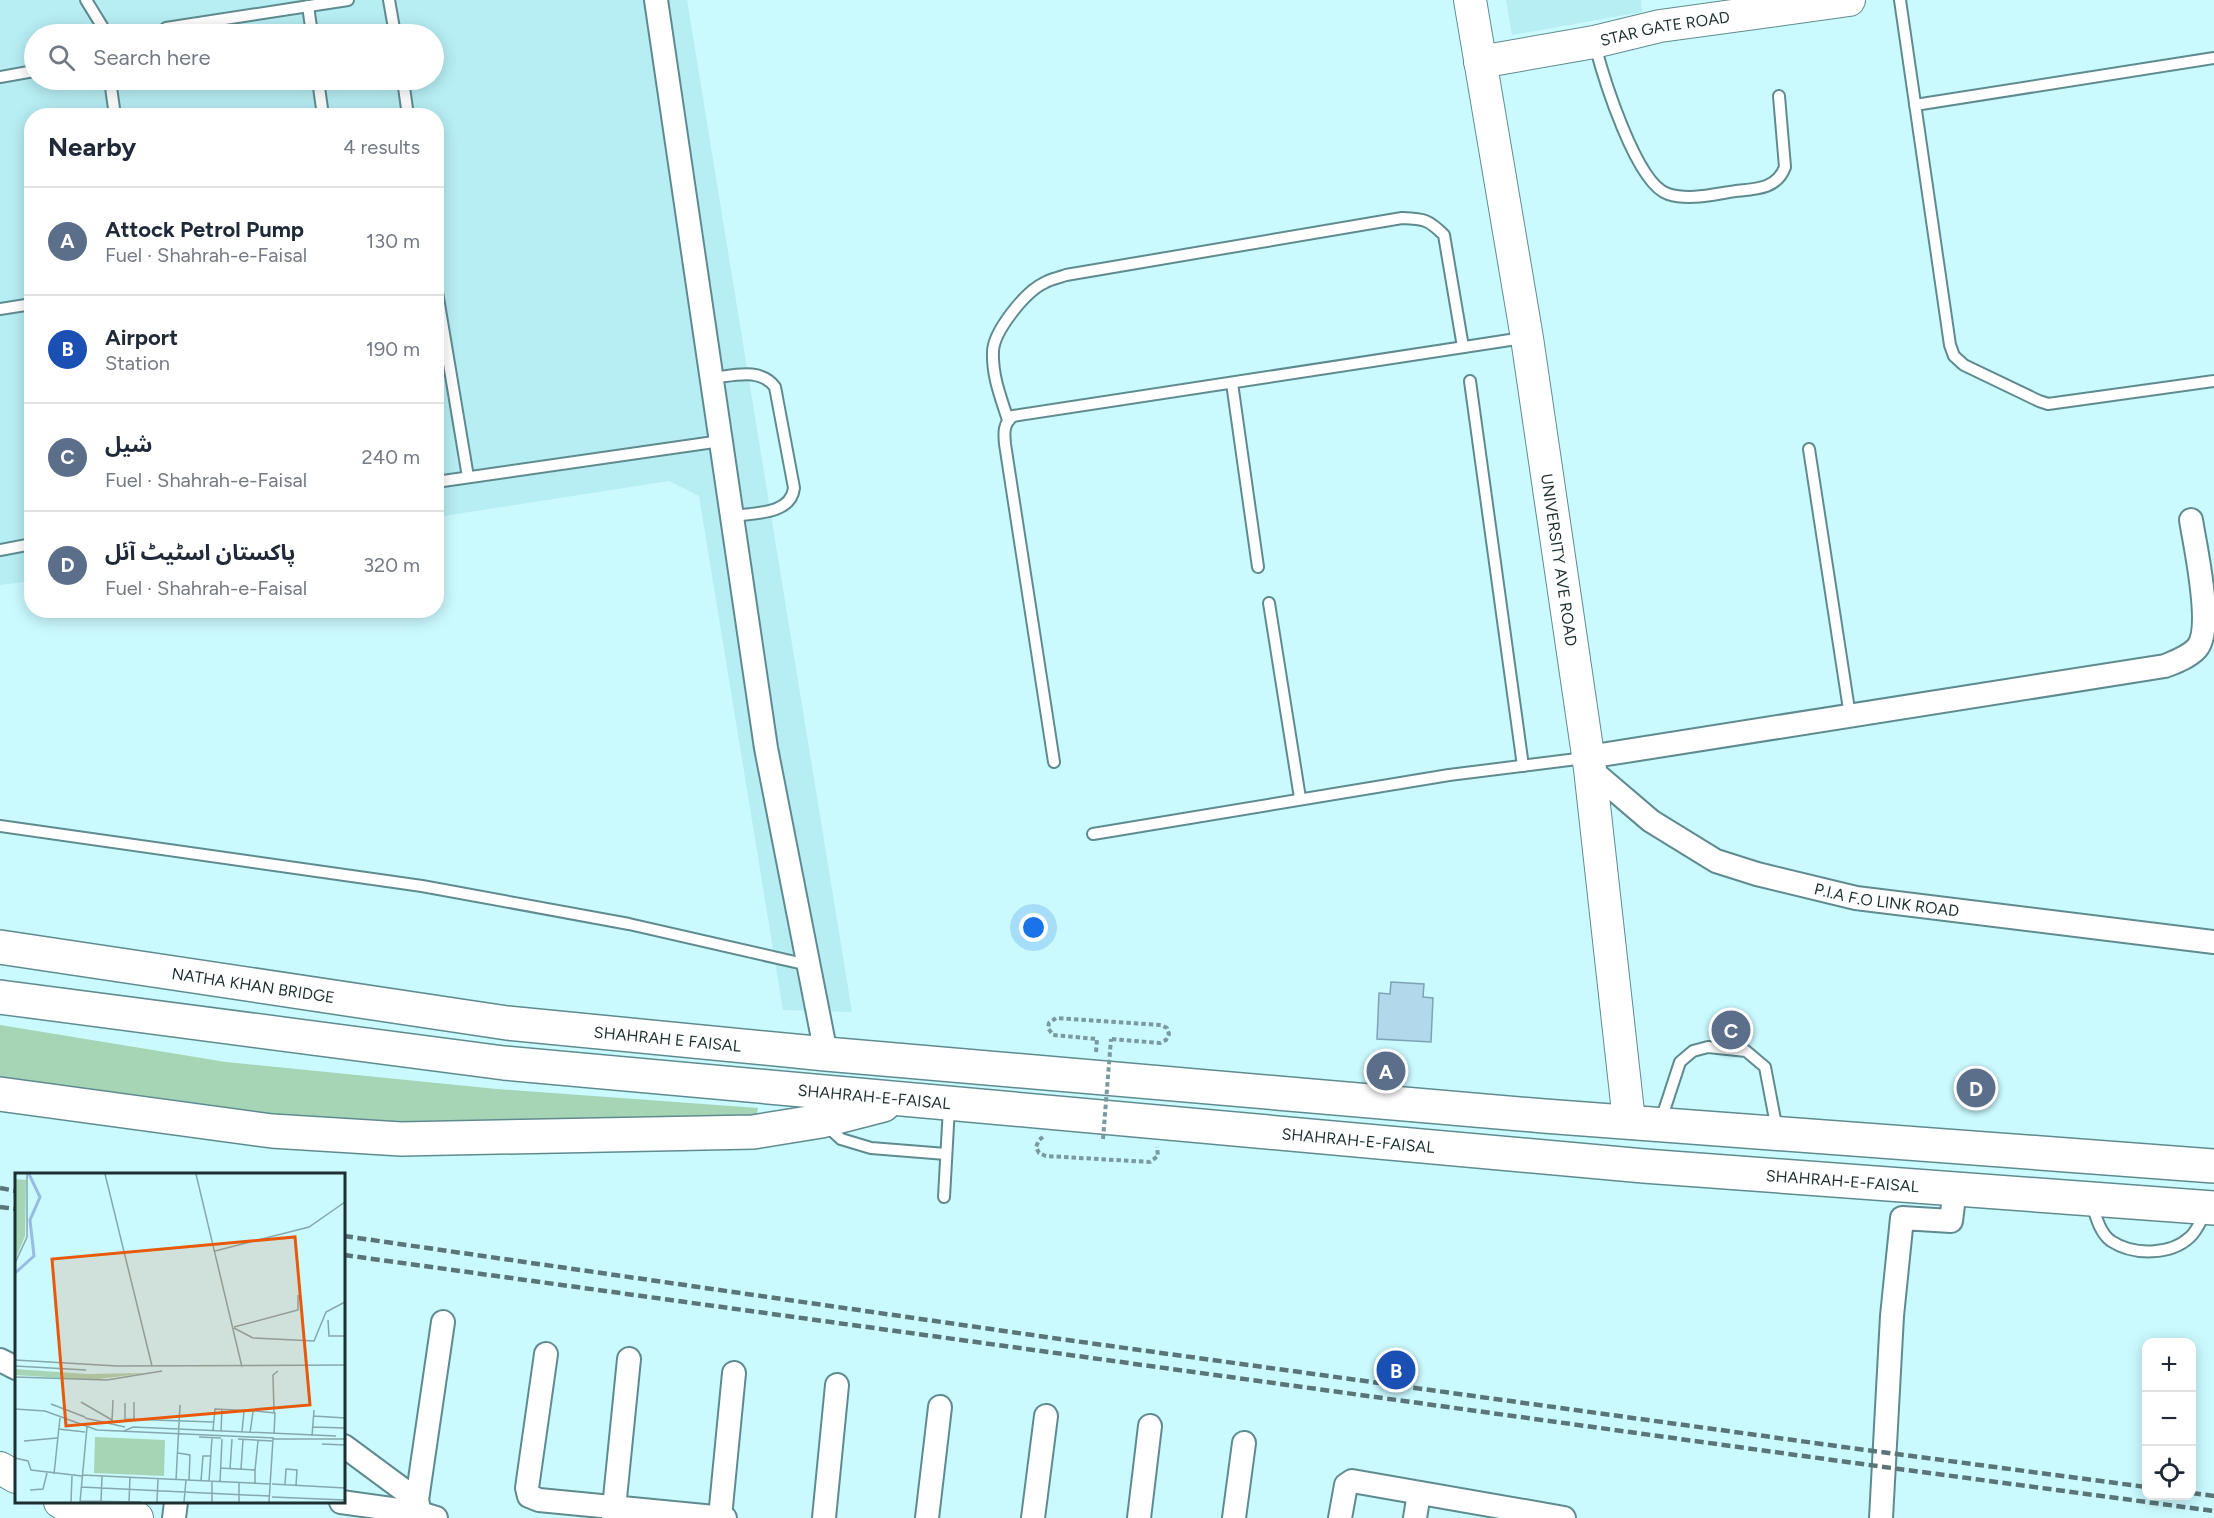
<!DOCTYPE html>
<meta charset="utf-8">
<style>
body{margin:0;font-family:Figtree,"Noto Sans Arabic",sans-serif;background:#f2f2f3;color:#1f2937}
.controls{position:absolute;right:18px;bottom:18px;display:grid;overflow:hidden;border-radius:12px;box-shadow:0 3px 15px #0003}
.controls button{width:54px;height:54px;display:grid;place-items:center;padding:0;border:0;border-bottom:2px solid #e0e1e3;background:#fff;color:#1f2937;font:30px sans-serif}
.you{position:absolute;left:1034px;top:928px;width:21px;height:21px;margin:-15px;border:4px solid #fff;border-radius:50%;background:#1a73e8;box-shadow:0 0 0 9px #1a73e833}
.badge{display:grid;place-items:center;width:39px;height:39px;border-radius:50%;background:#1a73e8;color:#fff;font-size:20px;font-weight:700}
.pin{position:absolute;translate:-50% -50%;border:3px solid #fff;box-shadow:0 2px 6px #0006}
.list{margin:0;padding:0;list-style:none}
h2{display:flex;justify-content:space-between;align-items:center;height:78px;margin:0;padding:0 24px;font-size:26px}
h2 small{font-size:20px;font-weight:400;color:#747a83}
.list li{display:grid;grid-template-columns:39px 1fr auto;gap:18px;align-items:center;box-sizing:border-box;height:108px;padding:0 24px;border-top:2px solid #e0e1e3}
.list b{display:block;font-size:22px;white-space:nowrap}
.list p{margin:0;font-size:20px;white-space:nowrap;color:#747a83}
.list em{font-size:20px;font-style:normal;color:#747a83}
.icon{flex:none;width:33px;height:33px;fill:none;stroke:currentColor;stroke-width:2;stroke-linecap:round;stroke-linejoin:round}
.map{position:relative;flex:none;width:2214px;height:1518px;overflow:hidden}
.search{position:absolute;background:#fff;box-shadow:0 3px 15px #0003;left:24px;top:24px;width:420px;height:66px;display:flex;align-items:center;gap:15px;box-sizing:border-box;padding:0 21px;border-radius:33px;color:#747a83;font-size:22px}
.panel{position:absolute;background:#fff;box-shadow:0 3px 15px #0003;left:24px;top:108px;width:420px;height:510px;border-radius:24px}
.map>svg:first-child{display:block}
</style>
<div class="map">
<svg width="2214" height="1518" viewBox="0 0 2214 1518">
<rect width="100%" height="100%" fill="#caf9fe"/>
<g fill="#b6eef4" fill-rule="evenodd">
<path d="M0,0h687l165,1012 -69,-2 -84,-514 -30,-15 -232,36 -1,-401h-404l-1,465 -31,4zM34,34h400v46h-400z"/>
<polygon points="1506,0 1641,0 1642,12 1512,35"/>
</g>
<polygon fill="#a6d5b6" points="0,1025 226,1062 497,1089 758,1108 755,1123 268,1124 0,1085"/>
<polygon fill="#b2d9eb" stroke="#7da3b4" stroke-width="1.5" points="1391,982 1424,984 1423,997 1433,998 1431,1042 1377,1039 1379,993 1390,994"/>
<g fill="none" stroke-linecap="round" stroke-linejoin="round">
<g stroke="#5f8b90" stroke-width="14">
<g id="lane">
<polyline points="86,0 102,26 103,34"/>
<polyline points="389,0 395,34"/>
<polyline points="1900,0 1950,345 1954,356 1964,365 2039,401 2048,404 2214,381"/>
<polyline points="308,6 312,34"/>
<polyline points="166,28 348,0"/>
<path d="M1595,45c8,31 41,139 73,149 22,7 46,0 68,-3 20,-2 41,-2 49,-24l-6,-71"/>
<polyline points="0,77 34,71"/>
<polyline points="110,80 115,116"/>
<polyline points="318,80 323,116"/>
<polyline points="403,80 408,116"/>
<polyline points="1915,105 2214,58"/>
<polyline points="436,286 468,477"/>
<polyline points="0,309 32,304"/>
<path d="M711,378c22,-2 49,-11 64,9l19,101c-3,27 -41,25 -62,28"/>
<polyline points="1470,381 1523,766"/>
<polyline points="1232,383 1258,567"/>
<path d="M1008,420c-7,-22 -16,-44 -15,-68 0,-20 32,-60 51,-69 6,-4 14,-5 22,-8l336,-57c22,1 26,1 42,17l19,112"/>
<polyline points="1809,449 1850,716"/>
<polyline points="436,482 721,441"/>
<polyline points="0,550 32,544"/>
<polyline points="1269,603 1300,798"/>
<path d="M1054,762l-49,-318c-1,-11 -2,-20 8,-28l510,-78"/>
<polyline points="0,826 422,886 629,924 808,965"/>
<polyline points="1093,834 1449,775 1585,758"/>
<polyline points="1661,1120 1680,1062 1693,1051 1708,1047 1746,1051 1765,1067 1777,1130"/>
<polyline points="827,1126 841,1139 871,1148 946,1154"/>
<polyline points="944,1197 949,1107"/>
<path d="M2092,1204c4,13 8,29 19,37 23,15 60,14 79,-4 7,-6 11,-17 15,-24"/>
</g>
</g>
<g stroke="#5f8b90" stroke-width="26">
<g id="street">
<polyline points="656,0 766,748 826,1054"/>
<path d="M1588,757l577,-91c10,-4 24,-9 32,-18 17,-20 -2,-102 -6,-128"/>
<path id="s1" d="M1590,769l61,52 65,40 41,13 99,24 358,44"/>
<polyline points="546,1354 527,1488 529,1496 539,1500 725,1518"/>
<polyline points="0,1360 16,1368"/>
<polyline points="344,1446 417,1500"/>
<polyline points="341,1502 420,1513 436,1518"/>
<polyline points="420,1513 417,1500 443,1322"/>
<polyline points="720,1517 734,1373"/>
<polyline points="174,1518 176,1502"/>
<polyline points="613,1518 629,1359"/>
<polyline points="824,1518 837,1385"/>
<polyline points="927,1518 940,1407"/>
<polyline points="1033,1518 1046,1416"/>
<polyline points="1139,1518 1150,1426"/>
<polyline points="1234,1518 1244,1443"/>
<polyline points="1340,1518 1346,1485 1352,1481 1564,1518"/>
<polyline points="1415,1518 1419,1493"/>
<polyline points="1881,1518 1892,1316 1902,1218 1951,1221 1955,1189"/>
</g>
</g>
<g stroke="#5f8b90" stroke-width="34">
<g id="secondary">
<path id="s2" d="M1470,0l57,338 63,431 39,352"/>
<path id="s3" d="M1480,62l114,-20 66,-16 189,-26"/>
<polyline points="0,1468 16,1477"/>
<polyline points="60,1502 90,1518"/>
<polyline points="106,1502 137,1518"/>
</g>
</g>
<g stroke="#5f8b90" stroke-width="36">
<g id="highway">
<path id="s4" d="M0,947l507,76 319,31 718,62 670,50"/>
<path id="s5" d="M0,997l504,66 1140,103 570,42"/>
<polyline points="0,1094 272,1131 401,1139 753,1132 821,1121 883,1105"/>
</g>
</g>
<g stroke="#799a9e" stroke-width="4" stroke-dasharray="4.5 3" stroke-linecap="butt">
<polyline points="1096,1052 1097,1039 1053,1035 1048,1028 1049,1023 1056,1018 1161,1025 1167,1028 1169,1034 1166,1040 1160,1043 1111,1039"/>
<polyline points="1043,1137 1039,1140 1036,1147 1039,1153 1046,1156 1150,1162 1158,1156 1157,1147"/>
</g>
<use href="#lane" stroke="#fff" stroke-width="10"/>
<use href="#street" stroke="#fff" stroke-width="22"/>
<use href="#secondary" stroke="#fff" stroke-width="32"/>
<use href="#highway" stroke="#fff" stroke-width="33"/>
<g stroke="#597578" stroke-width="4.5" stroke-dasharray="9 4.5" stroke-linecap="butt">
<polyline points="0,1188 16,1191"/>
<polyline points="0,1207 16,1209"/>
<polyline points="344,1236 1060,1339 1851,1448 2146,1487"/>
<polyline points="344,1255 1847,1462 2214,1511"/>
<polyline points="2192,1493 2214,1496"/>
</g>
<polyline stroke="#799a9e" stroke-width="4" stroke-dasharray="4.5 3" stroke-linecap="butt" points="1103,1139 1111,1039"/>
</g>
<g text-anchor="middle" stroke-width="6" stroke-linejoin="round" paint-order="stroke">
<g font-size="16" fill="#1d2f31" stroke="#caf9fe">
<text dy="6" stroke="none"><textPath href="#s3" startOffset="188">STAR GATE ROAD</textPath></text>
<text dy="6" stroke="none"><textPath href="#s2" startOffset="567">UNIVERSITY AVE ROAD</textPath></text>
<text dy="6" stroke="none"><textPath href="#s1" startOffset="332">P.I.A F.O LINK ROAD</textPath></text>
<text dy="6" stroke="none"><textPath href="#s4" startOffset="256">NATHA KHAN BRIDGE</textPath></text>
<text dy="6" stroke="none"><textPath href="#s4" startOffset="674">SHAHRAH E FAISAL</textPath></text>
<text dy="6" stroke="none"><textPath href="#s5" startOffset="880">SHAHRAH-E-FAISAL</textPath></text>
<text dy="6" stroke="none"><textPath href="#s5" startOffset="1366">SHAHRAH-E-FAISAL</textPath></text>
<text dy="6" stroke="none"><textPath href="#s5" startOffset="1852">SHAHRAH-E-FAISAL</textPath></text>
</g>
</g>
<g transform="translate(15 1173)">
<rect width="330" height="330" fill="#caf9fe"/>
<path d="M0,6l11,1 -1,56 -10,24zM0,196l72,5 59,-1 -54,7 -77,-5zM80,264l70,3 -1,36 -70,-3z" fill="#a6d5b6"/>
<path fill="none" stroke="#97bbe5" stroke-width="3" d="M0,100l19,-17 -4,-36 10,-23 -11,-23"/>
<path fill="none" stroke="#85a8ac" stroke-width="1.5" d="M90,1l47,192M181,1l46,193M200,78l94,-24 36,-25M0,90l12,-26v-63M313,147l1,16h16M219,154l64,-17v-15M219,155l19,10 61,3 12,-29 19,-10M0,187l102,6 228,-1M0,193l71,4M0,204l92,3 55,-9M66,229l31,18M110,230v16l88,3M36,231l34,13M0,236l30,2 52,19 177,8M259,239l-1,-37 5,-4M299,243l31,2M70,245l40,9M97,248l1,-21M119,248v-19M298,254l32,1M43,256l27,3M198,257l2,-21 40,2 20,2 -1,21M109,258l9,-4 203,9M206,258l1,-22M227,259l2,-21M235,260l3,-21M297,263l2,-26M184,264l22,1M223,266l34,2M9,268l33,-3M307,271l23,1M163,280l12,2 -1,25M0,285l13,3 3,9 51,6M205,295l35,2v13M215,296l2,-30M226,296l2,-29M240,297l3,-29M39,301l6,-56M67,302l188,9M161,307l4,-75M186,308l2,-25h7M194,308l3,-43M205,309l2,-43M257,311l73,4M270,312l1,-16 11,1 -1,16M66,314l188,9M15,317l13,-1 4,-16M257,324l73,3M65,328l61,1M56,329l1,-26M65,329l7,-75M86,329l1,-26M114,329l1,-25M142,329l1,-23M169,329l2,-22M197,329v-21M224,329v-19M254,329l4,-63h72"/>
<path fill="#e8590c" fill-opacity="0.15" stroke="#e8590c" stroke-width="3" d="M280,64l15,168 -244,21 -14,-167z"/>
<rect width="330" height="330" fill="none" stroke="#1d2f31" stroke-width="3"/>
</g>
</svg>
<div class="controls">
<button>+</button>
<button>−</button>
<button><svg class="icon" aria-label="locate" viewBox="0 0 24 24"><circle cx="12" cy="12" r="6"/><path d="M12 2v4M12 18v4M2 12h4M18 12h4"/></svg></button>
</div>
<div class="you"></div>
<div class="pin badge" style="left:1386px;top:1071px;background:#5c6f8a">A</div>
<div class="pin badge" style="left:1396px;top:1370px;background:#1a4fb4">B</div>
<div class="pin badge" style="left:1731px;top:1030px;background:#5c6f8a">C</div>
<div class="pin badge" style="left:1976px;top:1088px;background:#5c6f8a">D</div>
<div class="search"><svg class="icon" aria-label="search" viewBox="0 0 24 24"><circle cx="10" cy="10" r="6"/><path d="M15 15l6 6"/></svg>Search here</div>
<section class="panel">
<h2>Nearby<small>4 results</small></h2>
<ul class="list">
<li><span class="badge" style="background:#5c6f8a">A</span><div><b>Attock Petrol Pump</b><p>Fuel · Shahrah-e-Faisal</p></div><em>130 m</em></li>
<li><span class="badge" style="background:#1a4fb4">B</span><div><b>Airport</b><p>Station</p></div><em>190 m</em></li>
<li><span class="badge" style="background:#5c6f8a">C</span><div><b>شیل</b><p>Fuel · Shahrah-e-Faisal</p></div><em>240 m</em></li>
<li><span class="badge" style="background:#5c6f8a">D</span><div><b>پاکستان اسٹیٹ آئل</b><p>Fuel · Shahrah-e-Faisal</p></div><em>320 m</em></li>
</ul>
</section>
</div>
